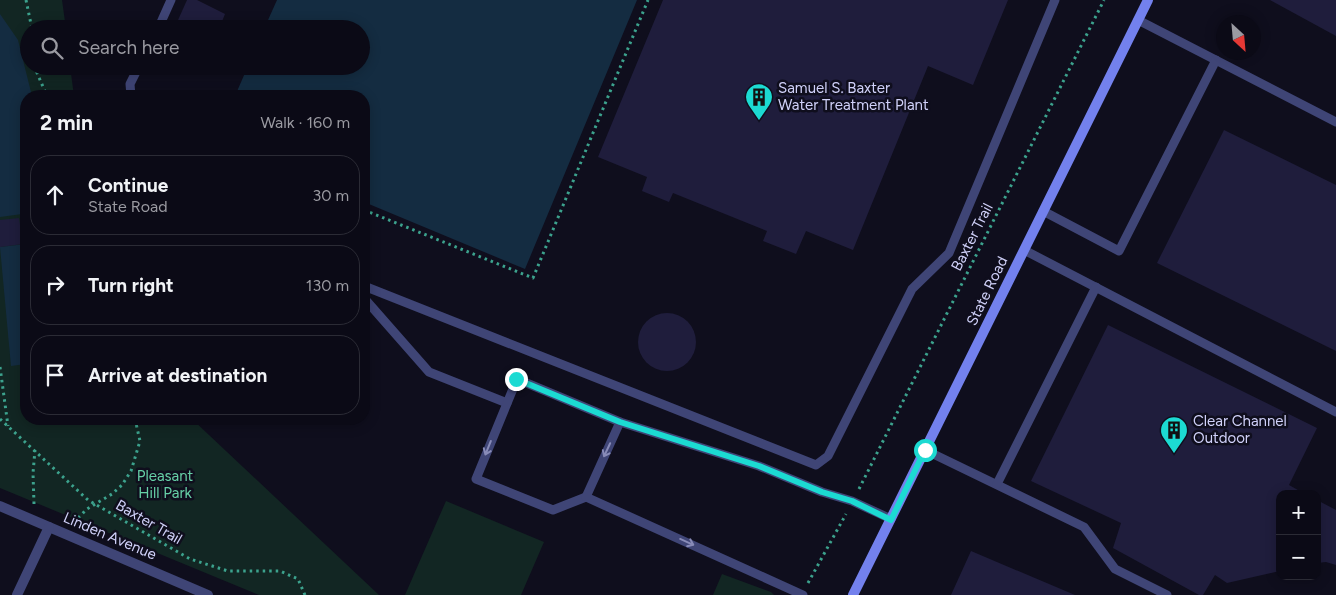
<!DOCTYPE html>
<meta charset="utf-8">
<style>
body{margin:0;font-family:Figtree,sans-serif;background:#191823;color:#f1f3f6}
.controls{position:absolute;right:15px;bottom:15px;display:grid;overflow:hidden;border-radius:10px;box-shadow:0 2px 12px #0003}
.controls button{width:45px;height:45px;display:grid;place-items:center;padding:0;border:0;border-bottom:1px solid #2b2b35;background:#0b0a16;color:#f1f3f6;font:25px sans-serif}
.compass{position:absolute;left:1216px;top:15px;width:45px;height:45px;border-radius:50%;background:#0b0a16;box-shadow:0 2px 12px #0003;rotate:154deg}
.stop{position:absolute;width:15px;height:15px;margin:-11px;border:4px solid #1cdad2;border-radius:50%;background:#fff}
.stop.end{background:#1cdad2;border-color:#fff;box-shadow:0 1px 5px #0008}
.list{margin:0;padding:0;list-style:none}
h2{display:flex;justify-content:space-between;align-items:center;height:65px;margin:0;padding:0 20px;font-size:21px}
h2 small{font-size:16px;font-weight:400;color:#9a9aa1}
.list li{display:grid;grid-template-columns:32px 1fr auto;gap:15px;align-items:center;box-sizing:border-box;height:80px;margin:0 10px 10px;padding:0 10px;border:1px solid #2b2b35;border-radius:20px}
.list b{display:block;font-size:19px;white-space:nowrap}
.list p{margin:0;font-size:16px;white-space:nowrap;color:#9a9aa1}
.list em{font-size:16px;font-style:normal;color:#9a9aa1}
.icon{flex:none;width:28px;height:28px;fill:none;stroke:currentColor;stroke-width:2;stroke-linecap:round;stroke-linejoin:round}
.map{position:relative;flex:none;width:1336px;height:595px;overflow:hidden}
.search{position:absolute;background:#0b0a16;box-shadow:0 2px 12px #0003;left:20px;top:20px;width:350px;height:55px;display:flex;align-items:center;gap:12px;box-sizing:border-box;padding:0 18px;border-radius:28px;color:#9a9aa1;font-size:19px}
.panel{position:absolute;background:#0b0a16;box-shadow:0 2px 12px #0003;left:20px;top:90px;width:350px;height:335px;border-radius:20px}
.map>svg:first-child{display:block}
</style>
<div class="map">
<svg width="1336" height="595" viewBox="0 0 1336 595">
<rect width="100%" height="100%" fill="#0f0e1d"/>
<g fill="#122623">
<polygon points="0,0 62,0 66,29 29,29 29,66 70,66 74,96 26,96 26,419 192,419 379,595 259,595 0,488"/>
<polygon points="446,501 544,542 521,595 405,595"/>
<polygon points="722,574 771,592 774,595 713,595"/>
</g>
<g fill="#142c41">
<polygon points="277,0 637,0 525,269 364,202 364,96 235,96 248,66 361,66 361,29 264,29"/>
<polygon points="0,14 18,40 32,96 26,96 26,216 23,220 22,214 0,217"/>
<polygon points="26,244 26,364 11,366 0,247"/>
</g>
<g fill="#1f1d3c">
<polygon points="187,0 197,0 225,14 219,29 174,29"/>
<polygon points="663,0 1008,0 973,85 928,66 853,250 806,231 796,254 763,241 767,231 673,193 669,202 642,191 647,177 598,157"/>
<polygon points="1270,0 1336,0 1336,36"/>
<polygon points="1224,130 1336,185 1336,351 1157,263"/>
<polygon points="19,218 23,244 0,247 0,220"/>
<circle cx="667" cy="342" r="29"/>
<polygon points="1108,325 1317,428 1289,485 1305,494 1280,494 1280,571 1227,583 1215,575 1203,595 1199,595 1113,548 1121,523 1031,481"/>
<polygon points="1317,500 1336,510 1336,565 1326,562 1317,563"/>
<polygon points="971,551 1075,595 951,595"/>
</g>
<g fill="none" stroke-linecap="round" stroke-linejoin="round">
<g stroke="#3ca28d" stroke-width="3" stroke-dasharray="2.5 4" stroke-linecap="butt">
<polyline points="26,0 32,29"/>
<polyline points="34,66 47,96"/>
<polyline points="364,210 533,278 648,0"/>
<polyline points="0,367 8,426"/>
<polyline points="0,419 88,500 190,559 228,571 280,571 298,579 305,595"/>
<polyline points="859,489 1104,0"/>
<polyline points="34,504 33,473 35,450"/>
<polyline points="76,524 78,518 87,509 112,494 122,485 131,471 140,441 135,419"/>
<polyline points="808,583 846,514"/>
</g>
<g stroke="#3f4576" stroke-width="9">
<polyline points="1138,20 1336,122"/>
<polyline points="158,29 171,0"/>
<polyline points="131,96 130,84 139,66"/>
<polyline points="1043,211 1119,251 1216,60"/>
<polyline points="1024,250 1336,412"/>
<polyline points="364,286 816,465 828,456 912,289 949,253 1055,0"/>
<polyline points="364,298 429,372 507,403"/>
<polyline points="925,450 1084,527 1115,569 1167,595"/>
<polyline points="997,484 1096,287"/>
<polyline points="586,497 553,510 476,479 517,379 620,422"/>
<polyline points="803,595 586,497 620,422 759,466 822,492 852,501 891,519"/>
</g>
<g stroke="#3f4576" stroke-width="10">
<polyline points="0,506 208,595"/>
<polyline points="17,595 49,527"/>
</g>
<polyline stroke="#7381ed" stroke-width="10" points="853,595 1148,0"/>
</g>
<defs><path id="oneway-shaft" d="M-6 0H5M1.5-3L5.5 0L1.5 3" fill="none" stroke-width="1.6" stroke-linecap="round" stroke-linejoin="round" transform="scale(1.25)"/></defs>
<g stroke="#888bb8">
<use href="#oneway-shaft" transform="translate(488 448) rotate(112)"/>
<use href="#oneway-shaft" transform="translate(607 450) rotate(115)"/>
<use href="#oneway-shaft" transform="translate(687 542) rotate(24)"/>
</g>
<g fill="none" stroke-linecap="round" stroke-linejoin="round">
<polyline stroke="#1cdad2" stroke-width="6" points="516,379 620,422 759,466 822,492 852,501 891,520 925,450"/>
</g>
<defs>
<g id="building-pin" transform="scale(1.4375)"><path d="M0 17L-7.5 6A9.5 9.5 0 1 1 7.5 6Z" fill="#1cdad2" stroke="#0f0e1d"/><path d="M-4-6H4V6H1V3H-1V6H-4ZM-2.5-4.3h1.7v1.8h-1.7ZM.8-4.3h1.7v1.8H.8ZM-2.5-1h1.7V.8h-1.7ZM.8-1h1.7V.8H.8Z" fill="#111"/></g>
</defs>
<g fill-rule="evenodd">
<use href="#building-pin" x="759" y="97"/>
<use href="#building-pin" x="1174" y="430"/>
</g>
<g text-anchor="middle" stroke-width="5" stroke-linejoin="round" paint-order="stroke">
<g font-size="15" fill="#d0d1f9" stroke="#0f0e1d" text-anchor="start">
<text x="778" y="93">Samuel S. Baxter<tspan x="778" dy="17">Water Treatment Plant</tspan></text>
<text x="1193" y="426">Clear Channel<tspan x="1193" dy="17">Outdoor</tspan></text>
</g>
<g font-size="15" fill="#d0d1f9" stroke="#0f0e1d">
<text transform="translate(972 237) rotate(-63)" y="5">Baxter Trail</text>
<text transform="translate(987 291) rotate(-64)" y="5">State Road</text>
<text transform="translate(149 522) rotate(30)" y="5">Baxter Trail</text>
<text transform="translate(110 536) rotate(23)" y="5">Linden Avenue</text>
</g>
<g font-size="15" fill="#66cfa6" stroke="#0f0e1d">
<text x="165" y="481">Pleasant<tspan x="165" dy="17">Hill Park</tspan></text>
</g>
</g>
</svg>
<div class="controls">
<button>+</button>
<button>−</button>
</div>
<svg class="compass" viewBox="-18 -18 36 36"><path d="M0-13l5 13h-10z" fill="#e53935"/><path d="M0 13l5-13h-10z" fill="#9a9aa1"/></svg>
<div class="stop" style="left:925px;top:450px"></div>
<div class="stop end" style="left:516px;top:379px"></div>
<div class="search"><svg class="icon" aria-label="search" viewBox="0 0 24 24"><circle cx="10" cy="10" r="6"/><path d="M15 15l6 6"/></svg>Search here</div>
<section class="panel">
<h2>2 min<small>Walk · 160 m</small></h2>
<ul class="list">
<li><svg class="icon" aria-label="ahead" viewBox="0 0 24 24"><path d="M12 20V5M6 11l6-6 6 6"/></svg><div><b>Continue</b><p>State Road</p></div><em>30 m</em></li>
<li><svg class="icon" aria-label="right" viewBox="0 0 24 24"><path d="M7 20v-9h11M14 6l5 5-5 5"/></svg><div><b>Turn right</b></div><em>130 m</em></li>
<li><svg class="icon" aria-label="arrive" viewBox="0 0 24 24"><path d="M6 21V4h12l-3 4 3 4H6"/></svg><div><b>Arrive at destination</b></div></li>
</ul>
</section>
</div>
